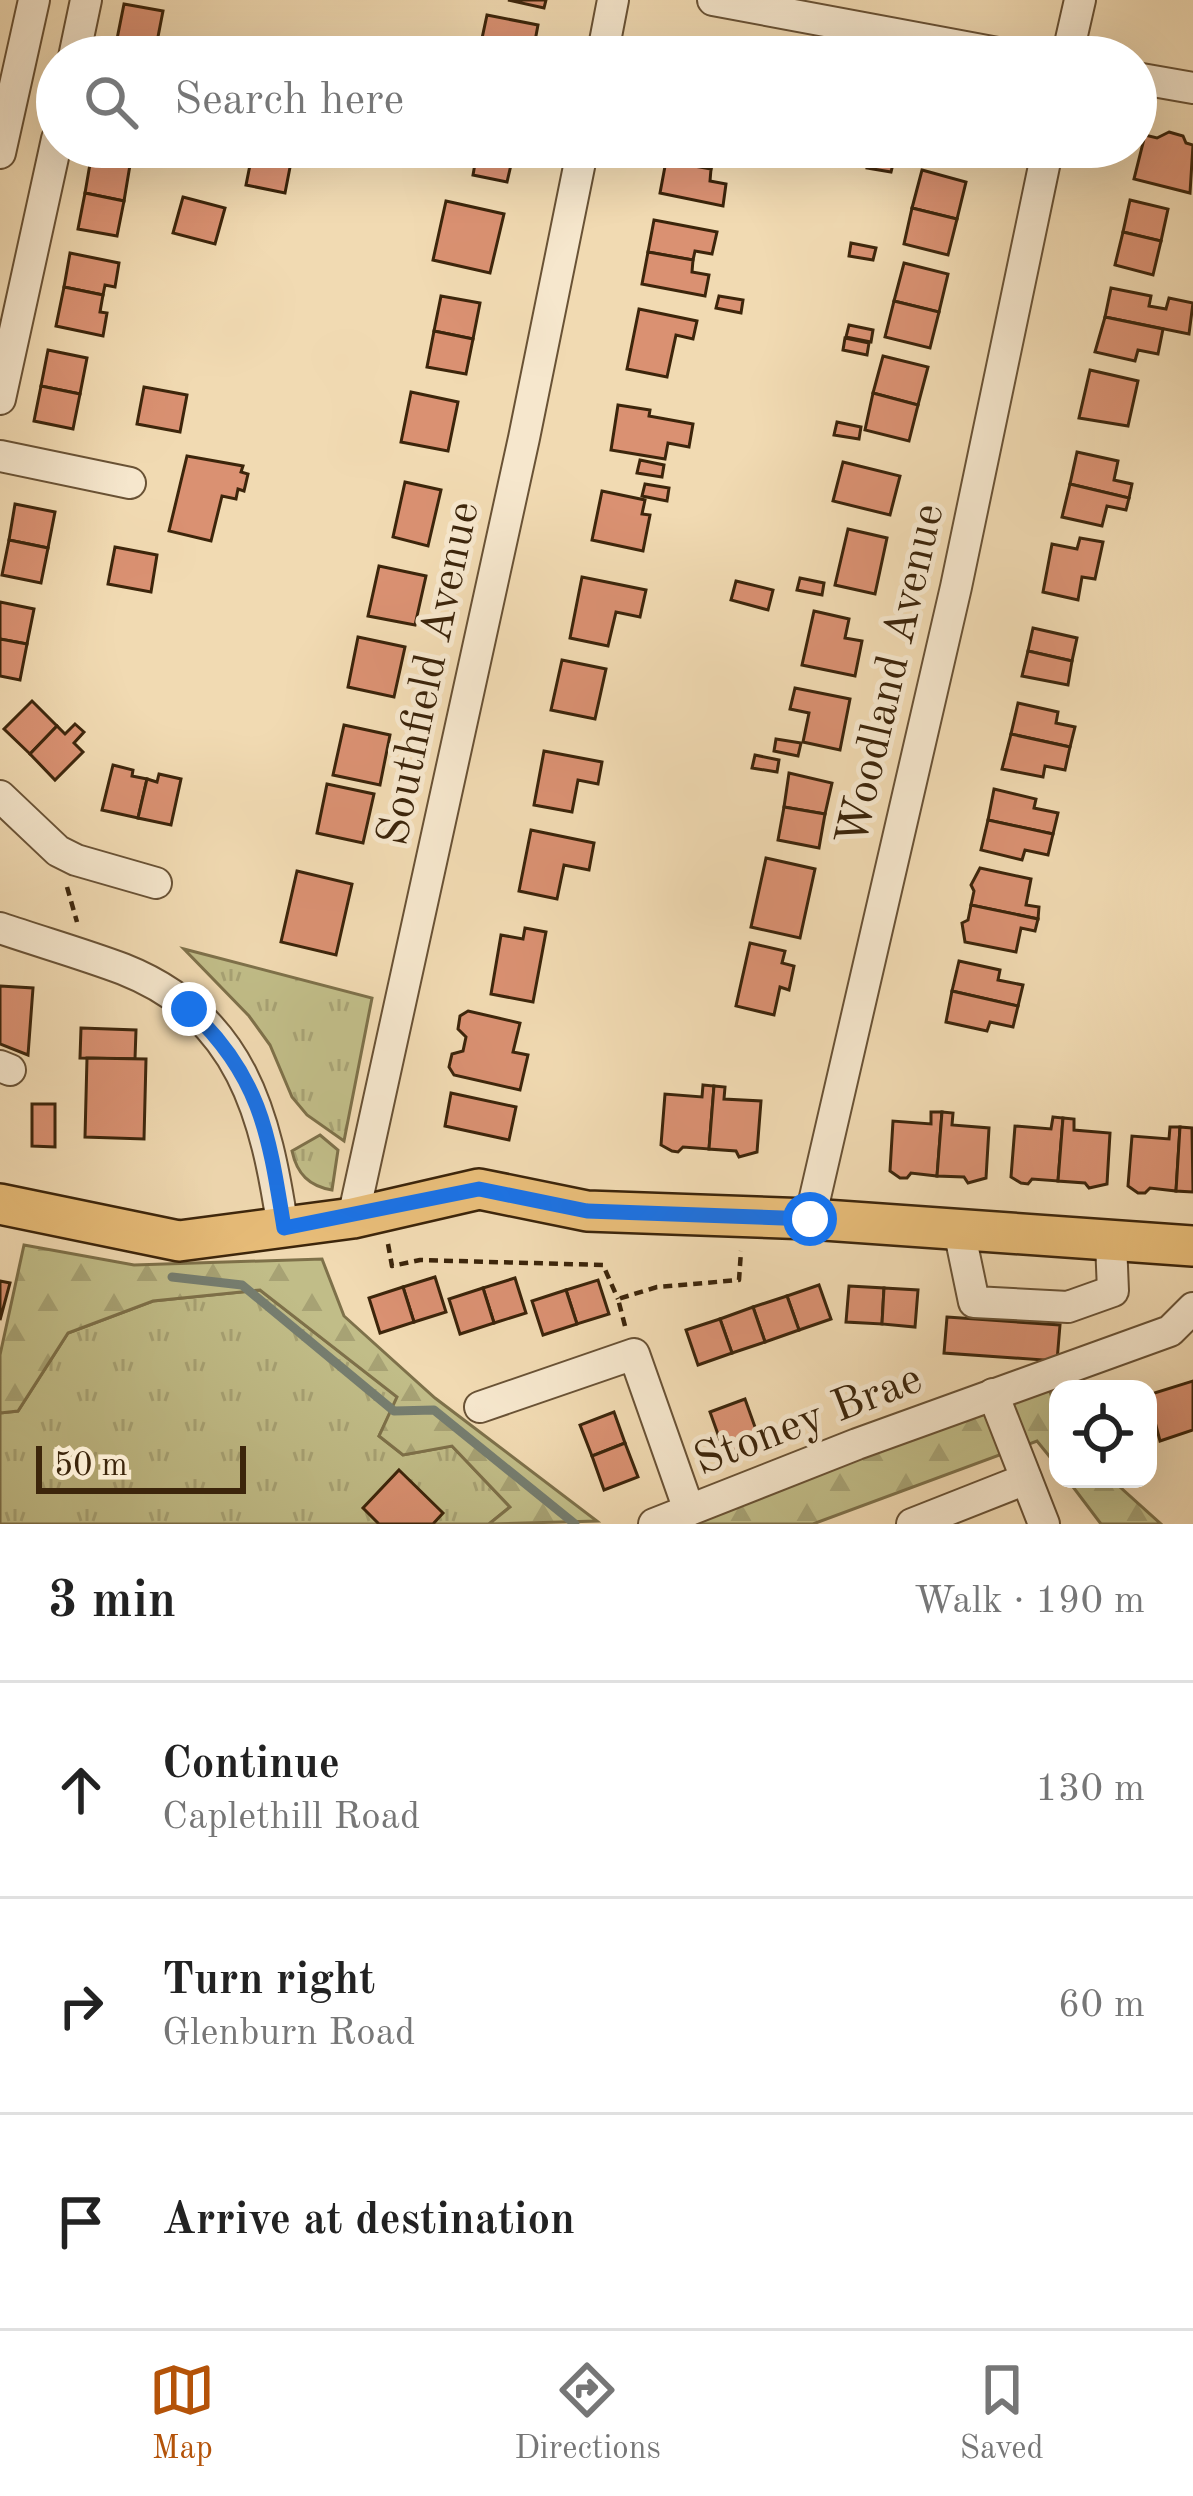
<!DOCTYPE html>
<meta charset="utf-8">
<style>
body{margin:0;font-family:"Old Standard TT",serif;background:#f2f2f2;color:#222}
.controls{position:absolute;right:36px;bottom:36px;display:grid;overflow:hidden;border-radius:24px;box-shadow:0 12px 48px #0002}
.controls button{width:108px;height:108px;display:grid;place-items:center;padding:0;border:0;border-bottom:3px solid #e0e0e0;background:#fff;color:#222;font:60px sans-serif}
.scale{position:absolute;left:36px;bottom:30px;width:210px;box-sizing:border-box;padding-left:12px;border:6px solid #3c250b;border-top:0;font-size:33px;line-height:42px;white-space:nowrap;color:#3c250b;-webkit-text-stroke:9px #f6e7cd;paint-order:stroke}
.stop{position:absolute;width:36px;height:36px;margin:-27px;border:9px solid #1a73e8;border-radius:50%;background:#fff}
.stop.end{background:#1a73e8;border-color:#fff;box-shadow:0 3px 12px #0008}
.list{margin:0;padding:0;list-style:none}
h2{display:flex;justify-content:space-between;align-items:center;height:156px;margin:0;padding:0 48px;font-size:51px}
h2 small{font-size:39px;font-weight:400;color:#767676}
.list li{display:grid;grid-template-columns:78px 1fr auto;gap:36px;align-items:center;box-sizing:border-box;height:216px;padding:0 48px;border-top:3px solid #e0e0e0}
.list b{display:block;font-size:45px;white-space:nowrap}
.list p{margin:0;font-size:39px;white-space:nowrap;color:#767676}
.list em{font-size:39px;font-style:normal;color:#767676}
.icon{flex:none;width:66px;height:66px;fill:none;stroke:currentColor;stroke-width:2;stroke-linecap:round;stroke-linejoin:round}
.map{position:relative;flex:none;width:1193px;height:1524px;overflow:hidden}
.search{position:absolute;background:#fff;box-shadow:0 12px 48px #0002;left:36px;right:36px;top:36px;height:132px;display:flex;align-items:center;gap:30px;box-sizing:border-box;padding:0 42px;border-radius:66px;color:#767676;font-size:45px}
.sheet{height:804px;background:#fff}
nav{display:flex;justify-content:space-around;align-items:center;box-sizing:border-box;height:168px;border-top:3px solid #e0e0e0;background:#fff;font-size:33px;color:#767676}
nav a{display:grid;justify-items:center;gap:6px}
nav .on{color:#b45309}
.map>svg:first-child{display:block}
</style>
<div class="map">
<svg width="1193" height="1524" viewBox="0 0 1193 1524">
<defs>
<pattern id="grass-tufts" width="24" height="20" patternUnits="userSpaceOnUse" patternTransform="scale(3)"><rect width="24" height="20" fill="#c1bd88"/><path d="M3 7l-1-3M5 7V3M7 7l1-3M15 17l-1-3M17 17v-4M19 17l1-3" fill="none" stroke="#a7a274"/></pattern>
<pattern id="forest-firs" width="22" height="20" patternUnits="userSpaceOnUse" patternTransform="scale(3)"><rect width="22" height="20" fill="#c1bd88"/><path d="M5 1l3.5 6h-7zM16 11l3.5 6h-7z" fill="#a7a274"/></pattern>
</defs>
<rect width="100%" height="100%" fill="#f1dab2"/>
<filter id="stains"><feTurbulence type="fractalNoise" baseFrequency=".00167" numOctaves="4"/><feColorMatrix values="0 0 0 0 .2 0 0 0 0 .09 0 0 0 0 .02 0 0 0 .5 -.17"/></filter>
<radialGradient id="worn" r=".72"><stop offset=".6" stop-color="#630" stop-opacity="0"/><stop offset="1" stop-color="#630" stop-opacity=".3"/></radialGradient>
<g fill="url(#grass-tufts)" stroke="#7e714a" stroke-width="3">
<polygon points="184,949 372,998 344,1141 307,1115 292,1097 270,1045 249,1016"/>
<path d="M320,1135l18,15 -6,40c-23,-4 -35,-16 -40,-39z"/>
<polygon points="260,1290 398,1397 379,1436 403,1455 452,1446 510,1507 489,1524 0,1524 0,1413 18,1411 68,1333 153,1301"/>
</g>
<g fill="url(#forest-firs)" stroke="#7e714a" stroke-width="3">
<polygon points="24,1245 134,1265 322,1259 344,1316 435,1398 597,1521 489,1524 510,1507 452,1446 403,1455 379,1436 397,1397 260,1290 153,1301 68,1333 18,1411 0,1413 0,1355"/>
<polygon points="1048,1386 1058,1415 1058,1467 1037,1441 813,1524 672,1524"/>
<polygon points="1067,1479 1111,1479 1161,1524 1101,1524"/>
</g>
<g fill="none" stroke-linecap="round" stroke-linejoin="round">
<polyline stroke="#767e70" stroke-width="9" points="172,1277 242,1285 394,1411 434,1410 575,1524"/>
</g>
<g fill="#da9172" stroke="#3c250b" stroke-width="3">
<polygon points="508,0 546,0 544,8"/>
<polygon points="124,4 163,11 156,47 117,39"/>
<polygon points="487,15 538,25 532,57 478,57"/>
<polygon points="117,39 156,47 154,57 113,57"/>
<polygon points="221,40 263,50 261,57 217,57"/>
<polygon points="695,48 739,57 693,57"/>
<polygon points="1169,132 1183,136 1186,143 1193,145 1190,193 1134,179 1145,135 1157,138"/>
<polygon points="253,147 294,147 292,157"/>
<polygon points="478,147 514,152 507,182 473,175"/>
<polygon points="669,147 734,147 730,164 713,160 711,169 666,161"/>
<polygon points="764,147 789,147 787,157 763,153"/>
<polygon points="920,147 978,147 972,158 950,152 948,157"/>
<polygon points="253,150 292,157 285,193 246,185"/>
<polygon points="869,155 894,160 891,172 867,168"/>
<polygon points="91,158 130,165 124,201 85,193"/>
<polygon points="666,161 711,169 710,181 726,184 723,206 660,193"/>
<polygon points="922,170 966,182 957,219 912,208"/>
<polygon points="85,193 124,201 117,236 78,229"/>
<polygon points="183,197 225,208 215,244 173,233"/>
<polygon points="1130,200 1168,209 1161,241 1123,232"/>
<polygon points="446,201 504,214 490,273 433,260"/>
<polygon points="912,208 957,219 948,255 904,244"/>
<polygon points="654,220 717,232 712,254 695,251 693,260 648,252"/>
<polygon points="1123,232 1161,241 1153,275 1115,265"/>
<polygon points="851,243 876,248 873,260 849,256"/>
<polygon points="648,252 693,260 692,272 709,275 705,296 642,284"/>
<polygon points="70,253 119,263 115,287 105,285 103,295 64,287"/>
<polygon points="904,263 948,274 939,312 894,301"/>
<polygon points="64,287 103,295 100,312 107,313 103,336 56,326"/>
<polygon points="1111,288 1151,296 1149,306 1166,309 1169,298 1193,303 1189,334 1105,317"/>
<polygon points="441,296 480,303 473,339 434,331"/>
<polygon points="719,296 743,300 741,313 716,308"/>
<polygon points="894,301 939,312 930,348 885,337"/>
<polygon points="639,309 697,321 693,339 676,335 667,377 627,369"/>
<polygon points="1105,317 1163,329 1158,354 1138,350 1135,361 1095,352"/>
<polygon points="849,325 873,330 871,342 846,337"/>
<polygon points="434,331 473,339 466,374 427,367"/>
<polygon points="845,338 869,343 867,355 843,350"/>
<polygon points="48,350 87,358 80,394 41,386"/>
<polygon points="883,356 928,367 918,405 873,393"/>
<polygon points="1090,370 1138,381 1128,426 1079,418"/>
<polygon points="41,386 80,394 73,429 34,421"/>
<polygon points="144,387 187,395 180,432 137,424"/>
<polygon points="411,392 458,402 448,451 401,442"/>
<polygon points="873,393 918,405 909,441 865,430"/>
<polygon points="618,405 650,410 649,416 693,424 689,447 668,443 665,459 611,450"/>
<polygon points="837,422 861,427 859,439 834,435"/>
<polygon points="1077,452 1118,461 1114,480 1132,484 1129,498 1070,484"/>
<polygon points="187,456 243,466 241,472 248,474 244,491 238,489 236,499 222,496 211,541 169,531"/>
<polygon points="640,460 664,465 662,477 637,473"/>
<polygon points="843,462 900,476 890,515 833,501"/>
<polygon points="405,482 441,490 428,546 393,537"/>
<polygon points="645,484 669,488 667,501 642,496"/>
<polygon points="1070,484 1129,498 1126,510 1107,506 1102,526 1062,517"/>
<polygon points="602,491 645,500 642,514 650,515 643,551 592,540"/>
<polygon points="15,504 55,512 48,548 9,540"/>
<polygon points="848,529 887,538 875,594 835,585"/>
<polygon points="1080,538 1103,542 1095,579 1082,577 1078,600 1043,592 1052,544 1077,549"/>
<polygon points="9,540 48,548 41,583 2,575"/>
<polygon points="115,547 157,555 151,592 108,584"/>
<polygon points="379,566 426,576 415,625 368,616"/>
<polygon points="582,577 646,590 640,617 616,612 608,646 570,638"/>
<polygon points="800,578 824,583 822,595 797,590"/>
<polygon points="736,581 773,590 768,610 731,600"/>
<polygon points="0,602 34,609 27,644 0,639"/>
<polygon points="814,611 849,619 845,638 862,641 855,676 802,665"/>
<polygon points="1033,628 1077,638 1072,661 1028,651"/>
<polygon points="358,637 405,647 394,697 348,687"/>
<polygon points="0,639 27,644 20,680 0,676"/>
<polygon points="1028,651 1072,661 1068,685 1022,676"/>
<polygon points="562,660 606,669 595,719 551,710"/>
<polygon points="795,688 850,699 840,750 803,742 809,713 790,709"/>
<polygon points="32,701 57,726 30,754 4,729"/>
<polygon points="1018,703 1058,712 1056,723 1075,727 1070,747 1011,734"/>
<polygon points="75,724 84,732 74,743 83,752 55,780 30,754 57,726 65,734"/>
<polygon points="344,725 390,735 380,785 333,775"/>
<polygon points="1011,734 1070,747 1065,770 1045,766 1043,777 1002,769"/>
<polygon points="776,739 801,743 798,756 774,751"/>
<polygon points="544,751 602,762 598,784 578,780 572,812 534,805"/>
<polygon points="755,755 779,760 777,772 752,768"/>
<polygon points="113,765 133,770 132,776 147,779 138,818 102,810"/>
<polygon points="789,773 832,783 825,814 784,807"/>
<polygon points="159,774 181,779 171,825 138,818 147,779 157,782"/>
<polygon points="327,784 374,794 363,843 317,833"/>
<polygon points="994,789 1036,799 1034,808 1058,813 1053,834 988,820"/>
<polygon points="784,807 825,814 819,848 778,840"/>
<polygon points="988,820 1053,834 1048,855 1025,850 1022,860 981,850"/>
<polygon points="531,830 594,843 589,870 564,865 557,899 519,891"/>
<polygon points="766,858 815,869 800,938 751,927"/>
<polygon points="980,868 1031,879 1026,905 1039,907 1038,919 971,905 974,891 971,885"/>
<polygon points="297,871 352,884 336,955 281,942"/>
<polygon points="971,905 1038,919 1035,931 1021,928 1016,952 965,942 962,923 968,920"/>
<polygon points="525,928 546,932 533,1002 491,994 501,935 523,939"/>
<polygon points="750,943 785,951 782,963 794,966 789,990 780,987 774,1015 736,1006"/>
<polygon points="959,961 1000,970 998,980 1023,985 1018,1006 952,991"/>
<polygon points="0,986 33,988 28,1055 0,1044"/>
<polygon points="952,991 1018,1006 1013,1027 990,1022 987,1031 946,1022"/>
<polygon points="468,1011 520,1023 513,1052 528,1055 520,1090 454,1075 449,1067 452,1054 463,1051 466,1037 458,1029 460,1016"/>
<polygon points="81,1028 136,1030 135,1059 80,1058"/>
<polygon points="87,1058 146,1059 144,1139 85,1137"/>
<polygon points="703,1085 714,1086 709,1149 683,1147 678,1152 672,1151 661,1145 665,1094 702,1097"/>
<polygon points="714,1086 725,1087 724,1099 761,1101 757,1152 739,1157 736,1151 709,1149"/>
<polygon points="451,1093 516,1107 509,1140 445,1126"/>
<polygon points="32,1104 55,1104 55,1147 32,1146"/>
<polygon points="931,1112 942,1112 937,1176 911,1173 907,1178 900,1178 890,1171 893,1121 931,1124"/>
<polygon points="942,1112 953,1113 952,1125 989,1128 986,1178 968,1183 964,1177 937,1176"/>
<polygon points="1053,1117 1063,1118 1058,1181 1032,1179 1028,1184 1021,1183 1011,1177 1015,1126 1051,1129"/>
<polygon points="1063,1118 1074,1119 1074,1130 1110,1133 1107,1184 1089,1188 1085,1183 1058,1181"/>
<polygon points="1170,1127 1180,1127 1176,1191 1150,1188 1145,1193 1138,1193 1128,1186 1132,1136 1169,1139"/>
<polygon points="1180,1127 1192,1128 1193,1192 1176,1191"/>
<polygon points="435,1277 446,1312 414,1322 403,1287"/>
<polygon points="515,1278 526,1313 494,1323 483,1288"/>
<polygon points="598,1280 609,1314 577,1324 566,1290"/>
<polygon points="0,1281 10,1283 0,1320"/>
<polygon points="819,1285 831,1319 799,1330 787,1296"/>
<polygon points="849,1286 884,1288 882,1324 846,1322"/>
<polygon points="403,1287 414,1322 380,1333 369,1298"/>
<polygon points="483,1288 494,1323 460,1334 449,1299"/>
<polygon points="884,1288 918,1290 915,1327 882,1324"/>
<polygon points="566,1290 577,1324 543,1335 532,1301"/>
<polygon points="787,1296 799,1330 765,1342 753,1307"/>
<polygon points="753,1307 765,1342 732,1353 720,1319"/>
<polygon points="947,1317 1060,1325 1057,1361 944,1353"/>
<polygon points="720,1319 732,1353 698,1365 686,1330"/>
<polygon points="1193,1381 1193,1430 1160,1441 1148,1395"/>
<polygon points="745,1399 760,1441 725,1454 710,1412"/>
<polygon points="614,1412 625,1443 592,1456 580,1425"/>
<polygon points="625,1443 638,1477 604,1490 592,1456"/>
<polygon points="399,1470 443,1513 433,1524 379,1524 363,1508"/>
</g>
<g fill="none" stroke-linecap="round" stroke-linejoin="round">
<g stroke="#695235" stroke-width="34">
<g id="minor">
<polyline points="713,0 1019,57"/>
<polyline points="74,57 86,0"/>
<polyline points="602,57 613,0"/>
<polyline points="1067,57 1080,0"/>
<polyline points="1136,78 1193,88"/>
<polyline points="0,153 34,0"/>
<polyline points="0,399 57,139"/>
<polyline points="0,456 130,483"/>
<polyline points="0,796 58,851 76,860 156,883"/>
<path d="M0,928c41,14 83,26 123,41 119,47 143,146 160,260"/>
<polyline points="0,1066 10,1070"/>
<polyline points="353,1218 524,438 583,147"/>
<polyline points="810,1219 956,587 1048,147"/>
<polyline points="959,1230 974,1302 1068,1307 1113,1291 1111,1242"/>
<polyline points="993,1394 1044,1524"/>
<polyline points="480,1407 634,1354 689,1510"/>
<polyline points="654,1524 857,1444 1170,1331 1193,1308"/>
<polyline points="912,1524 1026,1479"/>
</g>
</g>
<g stroke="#3c250b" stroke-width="44">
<polyline id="major" points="0,1204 179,1241 353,1218 479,1189 587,1211 810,1219 1193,1246"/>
</g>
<g stroke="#3c250b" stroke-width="4.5" stroke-dasharray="9 6" stroke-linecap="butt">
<polyline points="67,887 77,922"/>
<polyline points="388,1244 392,1266 420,1260 603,1265 618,1299"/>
<polyline points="625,1326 618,1299 657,1287 739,1280 741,1251"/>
</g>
<use href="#minor" stroke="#f6e7cd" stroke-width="30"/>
<use href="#major" stroke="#e8bd79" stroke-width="39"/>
</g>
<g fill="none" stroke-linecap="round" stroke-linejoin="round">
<path stroke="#1a73e8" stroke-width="15" d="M189,1009c72,67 80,126 95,219l195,-39 108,22 223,8"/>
</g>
<g text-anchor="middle" stroke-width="10" stroke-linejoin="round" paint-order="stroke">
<g font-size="45" fill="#3c250b" stroke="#f6e7cd">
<text transform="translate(426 673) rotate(-78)" y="16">Southfield Avenue</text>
<text transform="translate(888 674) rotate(-77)" y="16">Woodland Avenue</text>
<text transform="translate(807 1417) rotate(-21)" y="16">Stoney Brae</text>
</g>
</g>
<rect width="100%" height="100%" filter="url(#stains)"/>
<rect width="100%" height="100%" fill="url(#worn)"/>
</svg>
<div class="controls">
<button><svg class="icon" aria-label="locate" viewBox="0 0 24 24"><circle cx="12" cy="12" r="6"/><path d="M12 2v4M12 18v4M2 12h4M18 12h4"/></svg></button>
</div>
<div class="scale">50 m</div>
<div class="stop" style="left:810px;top:1219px"></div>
<div class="stop end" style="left:189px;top:1009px"></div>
<div class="search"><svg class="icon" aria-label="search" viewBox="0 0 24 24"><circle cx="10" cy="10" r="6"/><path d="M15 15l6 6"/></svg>Search here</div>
</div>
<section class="sheet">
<h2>3 min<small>Walk · 190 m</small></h2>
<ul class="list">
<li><svg class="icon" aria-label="ahead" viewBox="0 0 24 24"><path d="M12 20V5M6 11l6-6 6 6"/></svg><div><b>Continue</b><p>Caplethill Road</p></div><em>130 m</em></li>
<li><svg class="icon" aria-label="right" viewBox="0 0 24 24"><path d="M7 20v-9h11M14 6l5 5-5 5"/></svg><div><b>Turn right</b><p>Glenburn Road</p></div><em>60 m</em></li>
<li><svg class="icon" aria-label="arrive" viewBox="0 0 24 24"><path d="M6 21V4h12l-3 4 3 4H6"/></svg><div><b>Arrive at destination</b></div></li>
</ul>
</section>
<nav>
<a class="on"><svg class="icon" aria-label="map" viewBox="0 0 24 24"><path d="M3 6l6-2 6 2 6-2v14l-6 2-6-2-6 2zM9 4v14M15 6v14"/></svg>Map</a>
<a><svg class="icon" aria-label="directions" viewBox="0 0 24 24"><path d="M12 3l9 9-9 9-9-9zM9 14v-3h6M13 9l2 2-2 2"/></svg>Directions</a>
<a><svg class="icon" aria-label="saved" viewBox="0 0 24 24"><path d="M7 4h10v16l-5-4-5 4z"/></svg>Saved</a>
</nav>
